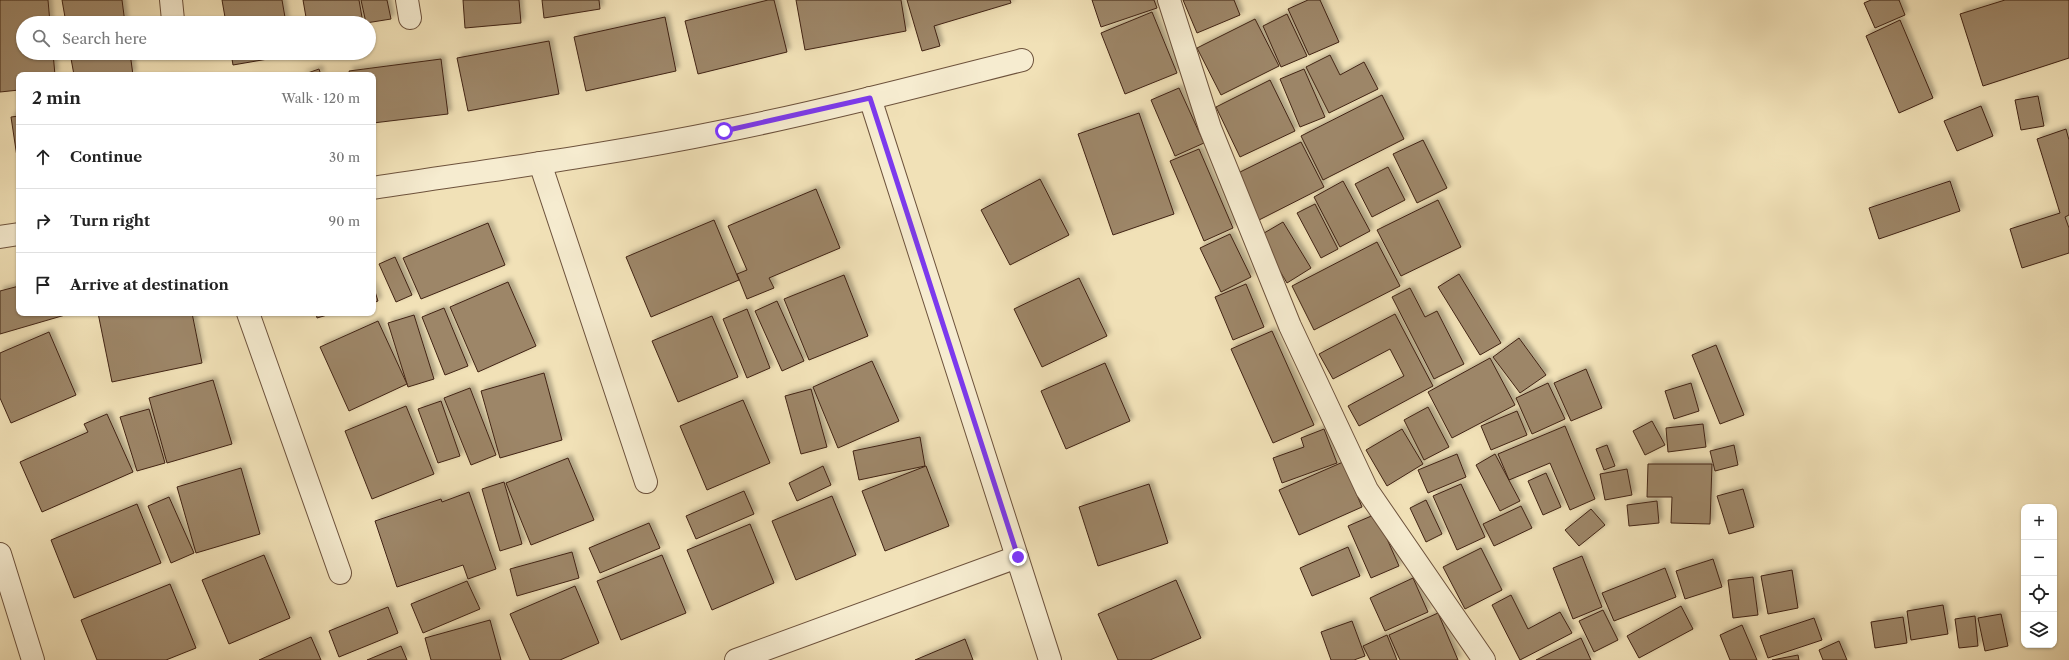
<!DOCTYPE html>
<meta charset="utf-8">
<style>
body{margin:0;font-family:"Libre Caslon Text",serif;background:#f2f2f2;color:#222}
.controls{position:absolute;right:12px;bottom:12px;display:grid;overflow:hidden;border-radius:8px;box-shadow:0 1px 3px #0004}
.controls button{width:36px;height:36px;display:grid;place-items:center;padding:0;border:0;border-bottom:1px solid #e0e0e0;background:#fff;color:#222;font:20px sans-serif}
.stop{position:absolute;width:12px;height:12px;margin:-9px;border:3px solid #7c3aed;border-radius:50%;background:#fff}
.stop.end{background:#7c3aed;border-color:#fff;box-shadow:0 1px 4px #0008}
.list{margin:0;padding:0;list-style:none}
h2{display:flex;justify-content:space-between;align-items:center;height:52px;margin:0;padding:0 16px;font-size:17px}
h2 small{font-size:13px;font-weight:400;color:#767676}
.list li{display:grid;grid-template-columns:26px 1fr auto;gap:12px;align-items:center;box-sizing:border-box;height:64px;padding:0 16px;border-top:1px solid #e0e0e0}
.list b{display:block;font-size:15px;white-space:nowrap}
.list em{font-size:13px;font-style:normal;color:#767676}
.icon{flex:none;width:22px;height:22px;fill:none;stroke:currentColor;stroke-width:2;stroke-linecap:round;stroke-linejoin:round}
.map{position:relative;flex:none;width:2069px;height:660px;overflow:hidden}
.search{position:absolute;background:#fff;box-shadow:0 1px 3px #0004;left:16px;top:16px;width:360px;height:44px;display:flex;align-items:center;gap:10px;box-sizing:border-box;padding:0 14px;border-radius:22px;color:#767676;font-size:15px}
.panel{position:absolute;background:#fff;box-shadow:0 1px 3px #0004;left:16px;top:72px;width:360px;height:244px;border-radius:8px}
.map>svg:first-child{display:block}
</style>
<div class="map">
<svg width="2069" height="660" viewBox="0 0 2069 660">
<defs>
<filter id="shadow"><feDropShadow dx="3.5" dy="-3.5" stdDeviation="2" flood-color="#0004"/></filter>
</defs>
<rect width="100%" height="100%" fill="#f1e1b7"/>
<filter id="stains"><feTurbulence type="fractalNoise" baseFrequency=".005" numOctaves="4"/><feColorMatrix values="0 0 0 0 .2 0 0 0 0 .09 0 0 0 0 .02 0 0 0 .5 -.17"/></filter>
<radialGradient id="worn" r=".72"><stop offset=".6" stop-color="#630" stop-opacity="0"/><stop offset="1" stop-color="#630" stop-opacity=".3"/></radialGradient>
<g fill="#9d8668" stroke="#412313" filter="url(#shadow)">
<polygon points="0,0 48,0 50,23 23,23 23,53 53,53 55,75 19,75 19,90 0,92"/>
<polygon points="62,0 122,0 125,23 66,23"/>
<polygon points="222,0 282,0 286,23 226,23"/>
<polygon points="303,0 359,0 363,23 307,23"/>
<polygon points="361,0 387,0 391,19 366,23"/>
<polygon points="463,0 519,0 521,23 465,28"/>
<polygon points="542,0 599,0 600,9 544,18"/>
<polygon points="768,0 774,0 787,52 698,74 685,21"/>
<polygon points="796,0 901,0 906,31 805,50"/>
<polygon points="907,0 1010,0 1011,3 934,26 940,46 922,51"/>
<polygon points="1092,0 1154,0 1157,8 1101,27"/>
<polygon points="1183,0 1234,0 1240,15 1197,33"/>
<polygon points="1308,0 1320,0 1339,42 1309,55 1288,9"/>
<polygon points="1871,0 1899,0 1905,15 1875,28 1864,3"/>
<polygon points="2005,0 2069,0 2069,58 1983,86 1960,14"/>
<polygon points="1152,12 1177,73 1125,94 1101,33"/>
<polygon points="1287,14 1307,56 1281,67 1263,26"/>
<polygon points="665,17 676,71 586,91 574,37"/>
<polygon points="1255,19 1279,66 1221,95 1197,48"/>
<polygon points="1900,20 1933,98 1899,113 1866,36"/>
<polygon points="549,41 559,94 468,111 457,58"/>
<polygon points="70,53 130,53 133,75 74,75"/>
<polygon points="231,53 291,53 291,55 233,65"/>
<polygon points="1330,55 1340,75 1364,62 1378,89 1329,113 1306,67"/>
<polygon points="441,59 448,114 373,123 373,75 350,75 349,71"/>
<polygon points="319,69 321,75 302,75"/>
<polygon points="1304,69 1325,117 1300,127 1280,79"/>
<polygon points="1270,80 1295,131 1240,157 1216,107"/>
<polygon points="1179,88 1204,143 1175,156 1151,100"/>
<polygon points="1382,95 1404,139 1323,180 1301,136"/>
<polygon points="2038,96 2044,126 2021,130 2015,100"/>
<polygon points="1981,106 1993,136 1957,151 1944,121"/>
<polygon points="1139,113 1174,214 1113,235 1078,134"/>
<polygon points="19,116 19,170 11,117"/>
<polygon points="2066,129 2069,140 2069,215 2065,217 2069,228 2069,253 2022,268 2010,229 2060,213 2037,139"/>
<polygon points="1423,140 1447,188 1417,203 1393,154"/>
<polygon points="1301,142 1324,187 1259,220 1236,174"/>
<polygon points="1199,149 1233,228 1204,241 1170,161"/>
<polygon points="1388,167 1405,200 1372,217 1355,184"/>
<polygon points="1040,179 1069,235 1010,265 981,210"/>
<polygon points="1343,181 1370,231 1340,247 1314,197"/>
<polygon points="1950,181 1960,211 1879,239 1869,208"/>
<polygon points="816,189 840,248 769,278 774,288 747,299 737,274 747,270 728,226"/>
<polygon points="1438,200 1461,247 1401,276 1377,230"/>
<polygon points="1315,204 1338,249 1321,258 1297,213"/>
<polygon points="714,220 739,280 651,317 626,257"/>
<polygon points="1283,222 1311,268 1287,283 1259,236"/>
<polygon points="488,223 505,265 421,299 403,258"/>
<polygon points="1230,234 1251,277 1221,292 1200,248"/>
<polygon points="1377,242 1400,286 1314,330 1292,286"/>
<polygon points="395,257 412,295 396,302 379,264"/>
<polygon points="1459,274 1501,343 1480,355 1438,287"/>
<polygon points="844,275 868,336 809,360 784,299"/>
<polygon points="1079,278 1107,336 1042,367 1014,309"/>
<polygon points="508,282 536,346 478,372 450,307"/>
<polygon points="1246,284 1264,327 1233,340 1215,297"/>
<polygon points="373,285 378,301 373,303"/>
<polygon points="19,286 19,313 72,313 0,334 0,291"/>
<polygon points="1410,288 1425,317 1437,311 1464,364 1434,379 1392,297"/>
<polygon points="777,301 804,361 782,371 755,311"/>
<polygon points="444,308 468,366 445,375 422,317"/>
<polygon points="747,309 770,368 747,378 723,319"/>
<polygon points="98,313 192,313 202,363 112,382"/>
<polygon points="316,313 334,313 317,318"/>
<polygon points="1395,314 1433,386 1359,426 1348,406 1404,376 1390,349 1333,379 1319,354"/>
<polygon points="414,315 434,379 408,387 388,323"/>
<polygon points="712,316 738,377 678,402 652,341"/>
<polygon points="378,321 407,384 349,411 320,347"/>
<polygon points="1272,331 1314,425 1273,443 1231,349"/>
<polygon points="49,332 76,395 11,423 0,398 0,353"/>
<polygon points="1519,338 1546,375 1520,393 1493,357"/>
<polygon points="1716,345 1744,415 1720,424 1692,355"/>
<polygon points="1490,358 1515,405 1452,438 1428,392"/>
<polygon points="872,361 899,421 838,448 813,387"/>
<polygon points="1105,363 1130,421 1066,449 1041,391"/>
<polygon points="1586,369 1602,408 1571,421 1554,383"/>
<polygon points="544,373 562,440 500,458 481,391"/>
<polygon points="213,380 232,444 167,463 149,398"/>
<polygon points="1548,383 1565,419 1532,434 1516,398"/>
<polygon points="1691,383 1699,411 1674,419 1665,391"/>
<polygon points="470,388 496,455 471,465 444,398"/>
<polygon points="811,389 827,447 801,454 785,396"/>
<polygon points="743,400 770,463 707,490 680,426"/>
<polygon points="441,401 460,456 438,463 418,409"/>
<polygon points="406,406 434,474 372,499 345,431"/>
<polygon points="1428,407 1449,447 1424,460 1404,420"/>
<polygon points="149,409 165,463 137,471 120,417"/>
<polygon points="1517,411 1527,435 1491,450 1481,426"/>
<polygon points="107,414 133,472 42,512 20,462 88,432 84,424"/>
<polygon points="1652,421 1665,445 1645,455 1633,431"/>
<polygon points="1703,424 1706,447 1668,452 1666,428"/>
<polygon points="1565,426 1595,499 1570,510 1550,463 1509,480 1498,454"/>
<polygon points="1324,429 1337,463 1282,483 1273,458 1304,447 1301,438"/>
<polygon points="1402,429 1423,464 1387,486 1366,450"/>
<polygon points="920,437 925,466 859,480 853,451"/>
<polygon points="1607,445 1615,466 1604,470 1596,449"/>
<polygon points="1734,445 1738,465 1715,471 1710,451"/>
<polygon points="1457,454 1466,477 1428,493 1418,470"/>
<polygon points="1495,454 1520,501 1500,511 1476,465"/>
<polygon points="568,458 594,520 531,545 506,483"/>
<polygon points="1343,462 1362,507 1299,535 1279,490"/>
<polygon points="1648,464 1712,464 1710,524 1671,523 1672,497 1647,497"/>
<polygon points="823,466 831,485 797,501 789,483"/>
<polygon points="926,466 949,526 885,551 862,491"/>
<polygon points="241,468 260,534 196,553 177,487"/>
<polygon points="1627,469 1632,495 1605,500 1600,474"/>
<polygon points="1546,473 1561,507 1543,515 1528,481"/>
<polygon points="504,482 522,544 500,551 482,489"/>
<polygon points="1149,484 1168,543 1098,566 1079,507"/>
<polygon points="1461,484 1485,537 1457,550 1433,496"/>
<polygon points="1743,489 1754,527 1729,534 1717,496"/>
<polygon points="744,491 754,514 696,539 686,516"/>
<polygon points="469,492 496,569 468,579 463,565 397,587 375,521 441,499 442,502"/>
<polygon points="832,496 856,555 796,580 772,521"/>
<polygon points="169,497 194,553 171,563 148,506"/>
<polygon points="1426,500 1442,534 1426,542 1410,508"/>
<polygon points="1657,501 1659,523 1629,526 1627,505"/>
<polygon points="137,504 161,563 74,598 51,540"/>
<polygon points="1521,506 1532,528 1494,546 1483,524"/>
<polygon points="1591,509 1605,525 1579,546 1565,530"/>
<polygon points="1376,514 1399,566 1371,578 1348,526"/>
<polygon points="649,523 660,548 600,573 589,548"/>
<polygon points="750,524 774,583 712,610 687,550"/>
<polygon points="1348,547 1360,576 1312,596 1300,568"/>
<polygon points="1481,548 1502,590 1465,609 1443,567"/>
<polygon points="572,552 579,578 517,596 510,569"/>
<polygon points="264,555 290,618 229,644 202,580"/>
<polygon points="662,555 686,613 621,640 597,581"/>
<polygon points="1582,556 1602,607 1573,619 1553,568"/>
<polygon points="1713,559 1722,587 1685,599 1676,571"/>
<polygon points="1665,568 1676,597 1614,621 1602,593"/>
<polygon points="1792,570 1798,608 1768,614 1761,576"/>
<polygon points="1753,577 1758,615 1733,618 1728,580"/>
<polygon points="1413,578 1428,612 1385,631 1370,598"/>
<polygon points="1176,580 1201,638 1150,660 1118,660 1098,614"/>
<polygon points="467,581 480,609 423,633 411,604"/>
<polygon points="170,584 196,648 166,660 97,660 81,620"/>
<polygon points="575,586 599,643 560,660 530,660 510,614"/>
<polygon points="1511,595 1528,629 1560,612 1572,633 1520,660 1492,605"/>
<polygon points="1943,605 1948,634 1911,640 1907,611"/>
<polygon points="1681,606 1693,629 1639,658 1627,636"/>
<polygon points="388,607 398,633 339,657 329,631"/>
<polygon points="1603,610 1618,640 1594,652 1579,621"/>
<polygon points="1438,613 1458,660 1400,660 1389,635"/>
<polygon points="2001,614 2008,646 1985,651 1978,618"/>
<polygon points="1975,616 1978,646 1959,648 1955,619"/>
<polygon points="1903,617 1907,643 1875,648 1871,622"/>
<polygon points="1814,618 1822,640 1768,658 1760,636"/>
<polygon points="490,620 501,660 431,660 425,638"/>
<polygon points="1352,621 1365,656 1354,660 1331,660 1321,632"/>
<polygon points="1742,625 1757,660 1730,660 1720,635"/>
<polygon points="1387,635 1397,660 1370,660 1363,646"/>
<polygon points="311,637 321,660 259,660"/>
<polygon points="1581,638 1591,660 1536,660"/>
<polygon points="965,639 973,660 915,660"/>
<polygon points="1839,641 1847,660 1823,660 1819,650"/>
<polygon points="401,646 407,660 367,660"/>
<polygon points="1798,655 1799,660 1772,660"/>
</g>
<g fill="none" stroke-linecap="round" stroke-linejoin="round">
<g stroke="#6d523c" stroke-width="24">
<g id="minor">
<polyline points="171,0 173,20"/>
<polyline points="407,0 410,18"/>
<polyline points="1169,0 1210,128 1290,326 1367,490 1484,660"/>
<polyline points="870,98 1050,660"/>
<polyline points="540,163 646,482"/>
<path d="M373,188c117,-18 235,-33 351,-57 100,-20 199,-46 298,-71"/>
<polyline points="0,237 19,234"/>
<polyline points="248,313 340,573"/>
<polyline points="0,554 33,660"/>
<polyline points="736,660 1017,557"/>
</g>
</g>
<use href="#minor" stroke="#f6ecd0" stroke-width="22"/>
</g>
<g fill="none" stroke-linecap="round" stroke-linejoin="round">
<polyline stroke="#7c3aed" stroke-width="5" points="724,131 870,98 1018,557"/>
</g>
<rect width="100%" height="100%" filter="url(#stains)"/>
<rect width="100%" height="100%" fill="url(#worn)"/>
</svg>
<div class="controls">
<button>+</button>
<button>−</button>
<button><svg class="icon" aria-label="locate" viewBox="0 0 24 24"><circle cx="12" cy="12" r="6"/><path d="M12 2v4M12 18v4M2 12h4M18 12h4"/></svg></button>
<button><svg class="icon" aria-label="layers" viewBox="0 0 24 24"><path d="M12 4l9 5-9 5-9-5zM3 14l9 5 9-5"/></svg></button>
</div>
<div class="stop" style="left:724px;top:131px"></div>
<div class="stop end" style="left:1018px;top:557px"></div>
<div class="search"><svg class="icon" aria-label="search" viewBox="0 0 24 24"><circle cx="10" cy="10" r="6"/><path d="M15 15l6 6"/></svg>Search here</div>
<section class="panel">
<h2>2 min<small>Walk · 120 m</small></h2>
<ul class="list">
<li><svg class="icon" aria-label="ahead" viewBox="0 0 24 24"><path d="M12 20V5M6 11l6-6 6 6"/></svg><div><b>Continue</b></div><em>30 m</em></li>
<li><svg class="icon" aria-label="right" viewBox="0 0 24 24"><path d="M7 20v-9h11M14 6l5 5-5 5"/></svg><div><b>Turn right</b></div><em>90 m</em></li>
<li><svg class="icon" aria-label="arrive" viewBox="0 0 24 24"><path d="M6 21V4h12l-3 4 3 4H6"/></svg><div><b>Arrive at destination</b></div></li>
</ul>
</section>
</div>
